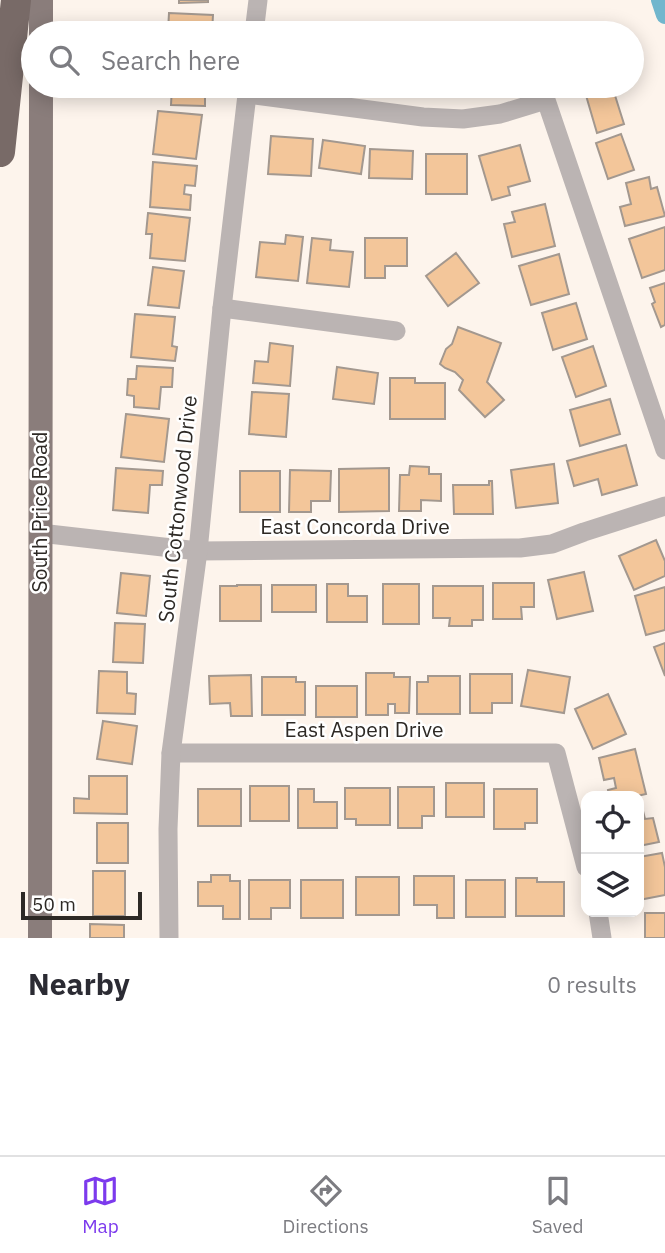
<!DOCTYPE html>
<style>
body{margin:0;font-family:"IBM Plex Sans",sans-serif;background:#f2f2f3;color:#2b2b33}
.controls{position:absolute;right:21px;bottom:21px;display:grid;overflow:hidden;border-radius:14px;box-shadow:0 4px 18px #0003}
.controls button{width:63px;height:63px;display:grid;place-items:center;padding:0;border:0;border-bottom:2px solid #e1e1e2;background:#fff;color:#2b2b33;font:35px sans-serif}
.scale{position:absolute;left:21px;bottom:18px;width:121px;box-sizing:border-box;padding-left:7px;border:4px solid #2d2925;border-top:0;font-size:19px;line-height:24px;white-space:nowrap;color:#2d2925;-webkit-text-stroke:5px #fff;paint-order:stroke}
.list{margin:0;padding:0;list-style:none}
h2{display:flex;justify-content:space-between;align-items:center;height:91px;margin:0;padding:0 28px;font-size:30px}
h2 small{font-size:23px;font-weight:400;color:#7c7c81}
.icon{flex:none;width:38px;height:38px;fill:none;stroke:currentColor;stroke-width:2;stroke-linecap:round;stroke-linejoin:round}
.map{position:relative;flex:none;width:665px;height:938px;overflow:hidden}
.search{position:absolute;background:#fff;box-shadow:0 4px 18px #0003;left:21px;right:21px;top:21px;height:77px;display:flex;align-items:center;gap:18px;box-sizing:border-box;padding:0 24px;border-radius:38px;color:#7c7c81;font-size:26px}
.sheet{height:217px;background:#fff}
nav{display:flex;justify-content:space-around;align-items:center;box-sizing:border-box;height:98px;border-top:2px solid #e1e1e2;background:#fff;font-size:19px;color:#7c7c81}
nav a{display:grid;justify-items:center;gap:4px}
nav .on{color:#7c3aed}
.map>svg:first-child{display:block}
</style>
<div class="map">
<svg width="665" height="938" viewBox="0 0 665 938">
<rect width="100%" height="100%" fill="#fdf4ec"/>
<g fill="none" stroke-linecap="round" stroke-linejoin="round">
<polyline stroke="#71b6cd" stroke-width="18" points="660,0 665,15"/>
</g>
<g fill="#f3c69a" stroke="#a3988f" stroke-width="2">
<polygon points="179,0 208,0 208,2 179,3"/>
<polygon points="169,13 213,15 212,33 177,33 177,31 168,31"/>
<polygon points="310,22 327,23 326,33 283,33 283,29 309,31"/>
<polygon points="358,26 376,27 376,33 358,33"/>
<polygon points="499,27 537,29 537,33 499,33"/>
<polygon points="172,86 205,86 205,106 171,105"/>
<polygon points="606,86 612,86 624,124 597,133 585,92"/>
<polygon points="158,111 202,115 196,159 153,154"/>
<polygon points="621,134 634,170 608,179 596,143"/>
<polygon points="271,136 313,139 311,176 268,174"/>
<polygon points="323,140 365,146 361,174 319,168"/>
<polygon points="520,145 530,181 508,187 510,195 492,200 479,156"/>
<polygon points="370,149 413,151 412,179 369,178"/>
<rect x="426" y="154" width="41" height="40"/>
<polygon points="153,162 197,166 195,186 185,185 184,194 191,195 190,210 150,207"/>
<polygon points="649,177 651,189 657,187 665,216 625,226 620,207 631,204 626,183"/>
<polygon points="545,204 555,246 512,257 504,224 515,222 512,212"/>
<polygon points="148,213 190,218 185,261 150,258 152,234 146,234"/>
<polygon points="665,227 665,270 642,278 629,239"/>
<polygon points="286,235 303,237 298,281 256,277 260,242 285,244"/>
<polygon points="312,238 331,240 330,250 353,252 349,287 307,283"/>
<polygon points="365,238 407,238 407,266 385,266 385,278 365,278"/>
<polygon points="456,253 479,283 448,306 426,276"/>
<polygon points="559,254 569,294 531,305 519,266"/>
<polygon points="153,267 184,271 179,308 148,305"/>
<polygon points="665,283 665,325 661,327 652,304 655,302 650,288"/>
<polygon points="576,303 587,339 553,350 542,313"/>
<polygon points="135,314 175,317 172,346 177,347 175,361 131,357"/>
<polygon points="458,327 501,343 487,382 504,400 485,417 459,390 463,380 455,372 445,368 440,364 446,349 452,344"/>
<polygon points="270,343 293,346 290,386 253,383 255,361 268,362"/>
<polygon points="593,346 606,386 576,397 562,357"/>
<polygon points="137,366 173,368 172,387 161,387 159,409 134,407 134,396 127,395 128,379 136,379"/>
<polygon points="337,367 378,373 374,404 333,399"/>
<polygon points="390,378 415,378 415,383 445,383 445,419 390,419"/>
<polygon points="252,392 289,394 286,437 249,434"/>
<polygon points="610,399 620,434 580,446 570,410"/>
<polygon points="126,414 169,419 164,462 121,457"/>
<polygon points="626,445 637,485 602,495 598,479 574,486 567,461"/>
<polygon points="554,464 558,503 516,508 511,470"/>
<polygon points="410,466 429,467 429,474 441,474 441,501 421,500 421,511 399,511 400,475 409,475"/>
<polygon points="116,468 163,471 162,485 150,485 148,513 113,510"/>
<polygon points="389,468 389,511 339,512 339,469"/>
<polygon points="290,470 331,471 330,501 311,501 311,512 289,512"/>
<rect x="240" y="471" width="40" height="41"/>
<polygon points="489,481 492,481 493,514 454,514 453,485 489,485"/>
<polygon points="656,540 665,561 665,576 634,590 619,556"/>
<polygon points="584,572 593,611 557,619 548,580"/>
<polygon points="121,573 150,576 146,616 117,613"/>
<polygon points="493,583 534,583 534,607 521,607 522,619 493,619"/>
<polygon points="327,584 348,584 348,596 367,596 367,622 327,622"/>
<rect x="383" y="584" width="36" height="40"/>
<polygon points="237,585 261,585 261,621 220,621 220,586 237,586"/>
<rect x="272" y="585" width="44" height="27"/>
<polygon points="433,586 483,586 483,620 472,620 472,626 449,626 450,618 433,618"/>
<polygon points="665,587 665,630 646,635 635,596"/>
<polygon points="115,623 145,624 143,663 113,662"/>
<polygon points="665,643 665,676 654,647"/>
<polygon points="528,670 570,677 564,713 521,706"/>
<polygon points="99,671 127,672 127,693 136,694 135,714 97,713"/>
<polygon points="366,673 394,673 394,677 410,677 409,713 395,713 395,704 388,704 388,715 366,715"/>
<polygon points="470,674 512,674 512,703 492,703 492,713 470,713"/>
<polygon points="251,675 252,716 231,716 230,703 210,704 209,676"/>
<polygon points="428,676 460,676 460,714 417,714 417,682 428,682"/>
<polygon points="262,677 296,677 296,682 305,682 305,715 262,715"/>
<rect x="316" y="686" width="41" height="31"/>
<polygon points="608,694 626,734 593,749 575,709"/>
<polygon points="103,721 137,726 132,764 97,759"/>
<polygon points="635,749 646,794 637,796 609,796 608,790 616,788 614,778 604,780 599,758"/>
<polygon points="89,776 127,776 127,814 74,813 74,798 89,799"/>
<rect x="446" y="783" width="38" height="34"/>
<rect x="250" y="786" width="39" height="35"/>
<polygon points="398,787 434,787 434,816 422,816 422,828 398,828"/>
<polygon points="345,788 390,788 390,825 356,825 356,819 345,819"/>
<rect x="198" y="789" width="43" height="37"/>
<polygon points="298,789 314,789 314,802 337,802 337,828 298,828"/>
<polygon points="494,789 537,789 537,823 525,823 525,829 494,829"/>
<polygon points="642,807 645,819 653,818 659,842 639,846 639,808"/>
<rect x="97" y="823" width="31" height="40"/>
<polygon points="662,853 665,867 665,895 639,900 639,857"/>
<rect x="93" y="871" width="32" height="45"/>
<polygon points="211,875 230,875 230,881 240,881 240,919 223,919 223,906 198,906 198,882 211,882"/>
<polygon points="414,876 454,876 454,918 437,918 437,905 414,905"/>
<rect x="356" y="877" width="43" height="38"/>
<polygon points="516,878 537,878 537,882 564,882 564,916 516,916"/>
<polygon points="249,880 290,880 290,908 271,908 271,919 249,919"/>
<rect x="301" y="880" width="42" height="38"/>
<rect x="466" y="880" width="39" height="37"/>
<rect x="645" y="913" width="20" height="25"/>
<polygon points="90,924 124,925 124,938 90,938"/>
</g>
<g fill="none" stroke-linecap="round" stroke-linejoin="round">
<g stroke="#bbb4b3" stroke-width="19">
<polyline points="254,33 258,0"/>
<polyline points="247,94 423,117 463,119 500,114 546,100 665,450"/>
<polyline points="222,308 396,331"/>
<polyline points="40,533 198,551 520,548 552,544 584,532 665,506"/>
<polyline points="171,753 556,753 586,867"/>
<polyline points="598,912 602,938"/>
<polyline points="169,938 168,829 171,753 198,551 222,308 248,86"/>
</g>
<g stroke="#8a7d7b" stroke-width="24">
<polyline points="41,33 41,0"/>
<polyline points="40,938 41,86"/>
</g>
<polyline stroke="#786a67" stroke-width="30" points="0,152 16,0"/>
</g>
<g text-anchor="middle" stroke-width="5" stroke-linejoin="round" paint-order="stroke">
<g font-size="21" fill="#2d2925" stroke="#fff">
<text transform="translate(178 509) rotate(-84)" y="7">South Cottonwood Drive</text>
<text transform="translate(40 512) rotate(-90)" y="7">South Price Road</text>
<text x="355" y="534">East Concorda Drive</text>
<text x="364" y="737">East Aspen Drive</text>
</g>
</g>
</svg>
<div class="controls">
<button><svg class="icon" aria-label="locate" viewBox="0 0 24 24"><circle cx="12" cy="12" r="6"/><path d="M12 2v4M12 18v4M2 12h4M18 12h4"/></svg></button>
<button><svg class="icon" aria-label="layers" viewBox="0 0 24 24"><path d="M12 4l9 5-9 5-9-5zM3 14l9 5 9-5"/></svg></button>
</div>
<div class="scale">50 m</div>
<div class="search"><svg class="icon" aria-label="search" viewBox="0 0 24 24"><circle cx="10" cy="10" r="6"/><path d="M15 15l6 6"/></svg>Search here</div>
</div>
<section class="sheet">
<h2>Nearby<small>0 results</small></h2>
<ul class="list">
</ul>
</section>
<nav>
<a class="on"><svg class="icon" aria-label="map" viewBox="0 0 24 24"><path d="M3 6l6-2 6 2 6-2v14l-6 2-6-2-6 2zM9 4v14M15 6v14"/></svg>Map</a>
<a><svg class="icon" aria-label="directions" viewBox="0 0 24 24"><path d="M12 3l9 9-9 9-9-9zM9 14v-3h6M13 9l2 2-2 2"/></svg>Directions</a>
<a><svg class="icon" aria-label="saved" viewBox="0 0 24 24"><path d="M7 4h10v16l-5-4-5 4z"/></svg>Saved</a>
</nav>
